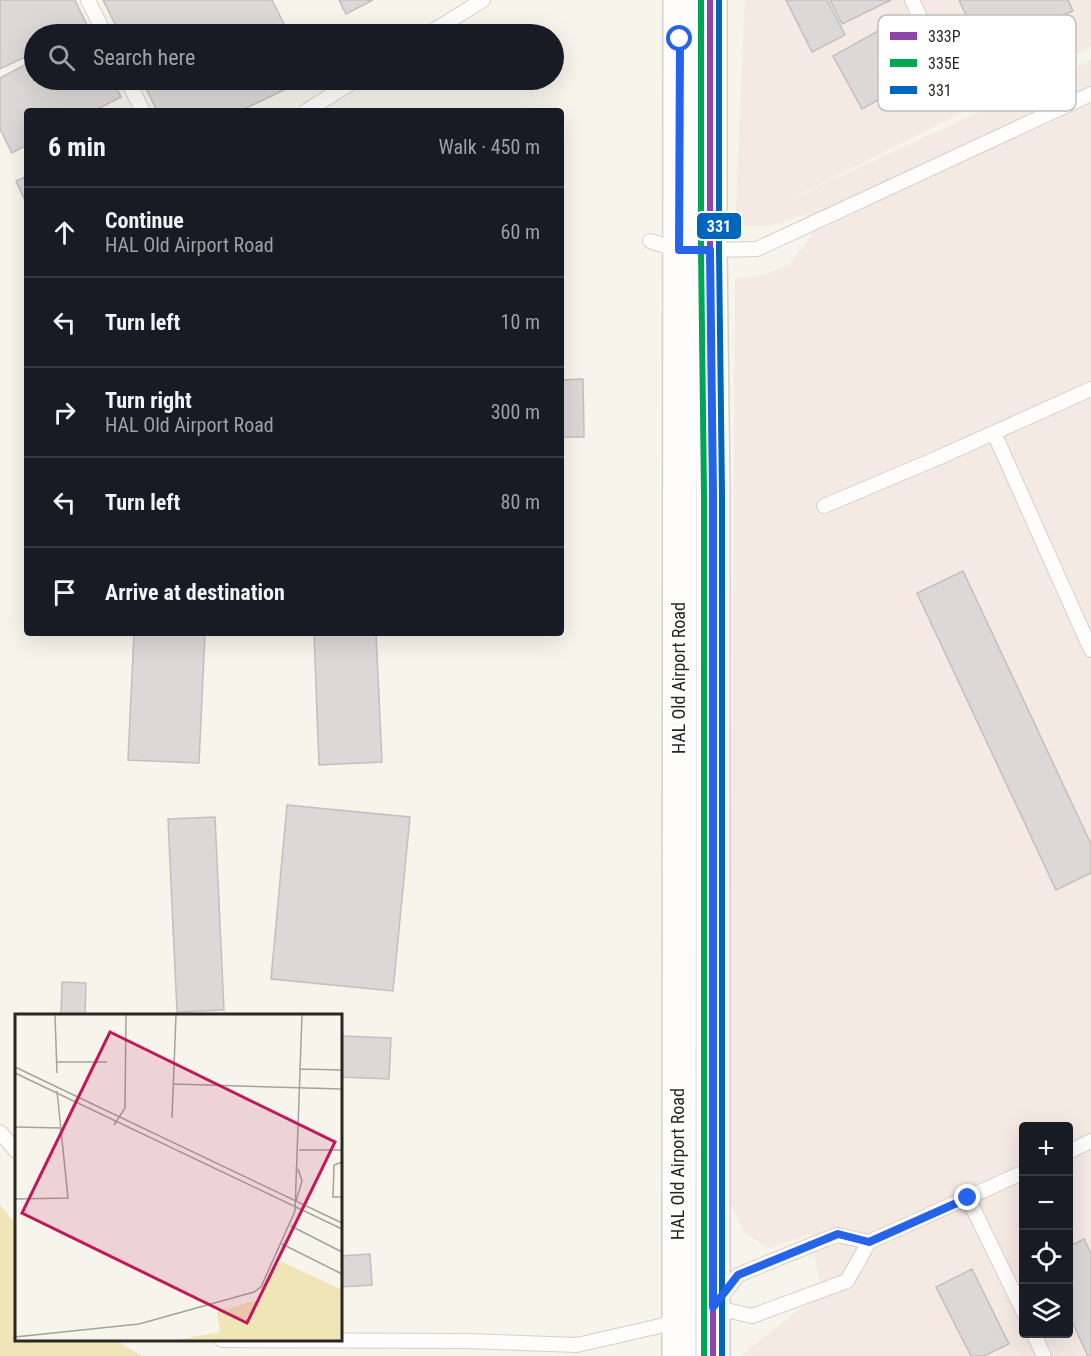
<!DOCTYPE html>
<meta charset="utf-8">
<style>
body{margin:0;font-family:"Roboto Condensed",sans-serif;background:#242831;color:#f1f3f6}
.controls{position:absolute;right:18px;bottom:18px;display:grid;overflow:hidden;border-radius:6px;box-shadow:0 6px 24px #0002}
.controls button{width:54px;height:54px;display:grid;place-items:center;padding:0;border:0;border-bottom:2px solid #363941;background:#171b24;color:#f1f3f6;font:30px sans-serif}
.stop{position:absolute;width:18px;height:18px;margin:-14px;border:4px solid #2563eb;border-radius:50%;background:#fff}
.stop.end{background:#2563eb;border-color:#fff;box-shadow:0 2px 6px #0008}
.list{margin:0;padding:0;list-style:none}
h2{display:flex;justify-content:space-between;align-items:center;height:78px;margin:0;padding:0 24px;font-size:26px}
h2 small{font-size:20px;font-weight:400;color:#9ea1a6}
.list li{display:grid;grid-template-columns:39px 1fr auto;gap:18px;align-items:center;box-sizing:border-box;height:90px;padding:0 24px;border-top:2px solid #363941}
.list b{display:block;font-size:22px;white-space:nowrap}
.list p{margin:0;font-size:20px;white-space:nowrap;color:#9ea1a6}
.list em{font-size:20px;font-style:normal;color:#9ea1a6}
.icon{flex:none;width:33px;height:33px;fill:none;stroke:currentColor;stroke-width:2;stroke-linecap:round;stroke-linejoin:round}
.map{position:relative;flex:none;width:1091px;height:1356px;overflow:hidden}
.search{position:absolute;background:#171b24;box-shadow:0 6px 24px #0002;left:24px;top:24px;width:540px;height:66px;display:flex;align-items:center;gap:15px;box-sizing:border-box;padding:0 21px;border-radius:33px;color:#9ea1a6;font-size:22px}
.panel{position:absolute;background:#171b24;box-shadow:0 6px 24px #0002;left:24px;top:108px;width:540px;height:528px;border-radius:6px}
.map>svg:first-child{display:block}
</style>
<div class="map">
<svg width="1091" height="1356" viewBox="0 0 1091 1356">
<rect width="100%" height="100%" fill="#f6f4eb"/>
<path fill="#f5e9e4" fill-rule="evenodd" d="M745,0h346v47l-304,154 304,-141v1296h-350l80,-64 -8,-47 -4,-11 -40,14 -24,-15 -16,-33 6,-921 28,-4 25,-10 24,-29 -4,-22 -39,12h-34zM1024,1126h44v208h-44z"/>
<polygon fill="#f0e5b6" points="0,1205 16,1225 16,1340 115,1340 142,1356 0,1356"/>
<g fill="#dcd8d7" stroke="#c3bfbd" stroke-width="1.5">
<polygon points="0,0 75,0 88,27 72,34 34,34 34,53 0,69"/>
<polygon points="103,0 272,0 289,34 120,34"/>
<polygon points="339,0 373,0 346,14"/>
<polygon points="786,0 827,0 845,35 812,52"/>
<polygon points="830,0 891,0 842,24"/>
<polygon points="959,0 1068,0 1073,11 983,52"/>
<polygon points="896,21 925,74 862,109 833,56"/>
<polygon points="34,60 34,80 112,80 121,97 94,111 27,111 27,145 12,153 0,129 0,78"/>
<polygon points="142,80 305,80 240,111 157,111"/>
<polygon points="27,176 27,205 16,181"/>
<polygon points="583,379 584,437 561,437 561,380"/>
<polygon points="963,571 1091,844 1091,873 1056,890 917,593"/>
<polygon points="134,633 205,633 199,763 128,760"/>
<polygon points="314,633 376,633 382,762 319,765"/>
<polygon points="287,805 410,817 393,991 271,979"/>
<polygon points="215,817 224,1010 177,1012 168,819"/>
<polygon points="62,982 86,983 85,1016 61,1016"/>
<polygon points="340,1036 391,1038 389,1079 340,1077"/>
<polygon points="1084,1239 1091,1254 1091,1356 1088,1356 1068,1313 1068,1247"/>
<polygon points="370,1254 372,1285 340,1287 340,1256"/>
<polygon points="972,1269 1009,1344 984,1356 971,1356 936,1287"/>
</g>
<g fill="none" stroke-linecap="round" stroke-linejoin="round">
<g stroke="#d3d1cb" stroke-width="16">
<g id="service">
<polyline points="88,0 105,34"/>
<polyline points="912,0 937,53"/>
<polyline points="428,34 483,0"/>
<polyline points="127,80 143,111"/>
<polyline points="306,111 356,80"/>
<polyline points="650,241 679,250"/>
<polyline points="711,250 757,249 1091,94"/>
<polyline points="994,433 1091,650"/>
<polyline points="824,506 940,457 1091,389"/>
<polyline points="0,1132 16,1151"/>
<polyline points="1068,1152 1091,1141"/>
<polyline points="968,1198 1024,1313"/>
<polyline points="719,1300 738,1275 826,1239 838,1235 869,1242"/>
<polyline points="713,1307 752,1316 847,1281 869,1242 1024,1172"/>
<polyline points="1034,1334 1044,1356"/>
<polyline points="222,1340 467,1341 577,1345 660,1326 679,1320"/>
</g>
</g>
<g stroke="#d3d1cb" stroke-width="36">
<g id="primary">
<polyline points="710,0 710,251 713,494 713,1356"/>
<polyline points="679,1356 680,0"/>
</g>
</g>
<use href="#service" stroke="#fefdfc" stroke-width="14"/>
<use href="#primary" stroke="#fefdfc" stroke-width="33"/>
<g stroke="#fff" stroke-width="10">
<polyline id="bus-1" points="710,0 710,251 713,494 713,1356"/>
</g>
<g stroke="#fff" stroke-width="10">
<polyline id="bus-2" points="701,0 701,251 704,494 704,1356"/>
</g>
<g stroke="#fff" stroke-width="10">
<polyline id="bus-3" points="719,0 719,251 722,494 722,1356"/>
</g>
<use href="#bus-1" stroke="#8e44ad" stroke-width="6"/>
<use href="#bus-2" stroke="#00a651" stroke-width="6"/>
<use href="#bus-3" stroke="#0065bd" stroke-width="6"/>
</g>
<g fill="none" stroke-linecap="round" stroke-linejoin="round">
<polyline stroke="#2563eb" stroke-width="8" points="680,39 679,250 710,250 713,494 713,1307 738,1275 838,1234 869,1242 968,1198"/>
</g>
<g text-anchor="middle" stroke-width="4.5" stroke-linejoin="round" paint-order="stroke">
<g font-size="18" fill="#282721" stroke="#fff">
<text transform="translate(679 678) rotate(-90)" y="6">HAL Old Airport Road</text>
<text transform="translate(678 1164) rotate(-90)" y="6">HAL Old Airport Road</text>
</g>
</g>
<g transform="translate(15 1014)">
<rect width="327" height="327" fill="#f6f4eb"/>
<path d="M265,247l62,29v50h-165l43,-8 -3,-20 40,-12z" fill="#f0e5b6"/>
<path fill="none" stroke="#a4a29a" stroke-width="1.5" d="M40,1l2,58M42,48h50M0,53l327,156M285,55l42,1M0,59l327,156M159,70l168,5M157,104l4,-103M99,111l11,-17 1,-93M0,113l46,1M284,136h43M327,148l-8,3 -1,32h9M0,185l53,-1 -11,-107M281,187l6,-20 -4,-12M276,212l51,26M267,230l60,30M0,323l124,-13 115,-32 7,-5 34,-76 7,-196"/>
<path fill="#c2185b" fill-opacity="0.15" stroke="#c2185b" stroke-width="3" d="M95,18l225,110 -88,181 -225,-110z"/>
<rect width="327" height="327" fill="none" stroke="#282721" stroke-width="3"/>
</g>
<rect x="878" y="15" width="198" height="96" rx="9" fill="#fff" stroke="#bebebc" stroke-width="1.5"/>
<rect x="890" y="32" width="27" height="8" fill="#8e44ad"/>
<rect x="890" y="59" width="27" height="8" fill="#00a651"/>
<rect x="890" y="86" width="27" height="8" fill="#0065bd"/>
<g font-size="16" fill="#282721">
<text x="928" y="42">333P</text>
<text x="928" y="69">335E</text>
<text x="928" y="96">331</text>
</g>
<rect stroke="#fff" stroke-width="2" x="696" y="212" width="46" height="28" rx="6" fill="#0065bd"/>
<g font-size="16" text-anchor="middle" font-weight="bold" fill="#fff">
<text x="719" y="232">331</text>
</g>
</svg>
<div class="controls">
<button>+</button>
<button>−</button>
<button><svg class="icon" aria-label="locate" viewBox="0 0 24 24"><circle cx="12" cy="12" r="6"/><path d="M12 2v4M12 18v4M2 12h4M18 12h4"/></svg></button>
<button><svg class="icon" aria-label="layers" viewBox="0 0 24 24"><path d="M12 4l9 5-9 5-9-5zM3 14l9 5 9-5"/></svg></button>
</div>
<div class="stop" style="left:680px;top:39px"></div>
<div class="stop end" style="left:968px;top:1198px"></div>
<div class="search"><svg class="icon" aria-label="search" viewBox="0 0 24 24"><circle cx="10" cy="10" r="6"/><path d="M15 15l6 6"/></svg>Search here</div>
<section class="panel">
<h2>6 min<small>Walk · 450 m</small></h2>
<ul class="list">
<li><svg class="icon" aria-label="ahead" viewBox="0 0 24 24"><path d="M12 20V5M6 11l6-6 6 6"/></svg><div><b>Continue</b><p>HAL Old Airport Road</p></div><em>60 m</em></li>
<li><svg class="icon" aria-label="left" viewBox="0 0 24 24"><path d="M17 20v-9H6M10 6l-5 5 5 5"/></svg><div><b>Turn left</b></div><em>10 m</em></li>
<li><svg class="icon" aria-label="right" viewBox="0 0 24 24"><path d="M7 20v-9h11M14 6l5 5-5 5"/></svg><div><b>Turn right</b><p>HAL Old Airport Road</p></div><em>300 m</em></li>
<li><svg class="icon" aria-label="left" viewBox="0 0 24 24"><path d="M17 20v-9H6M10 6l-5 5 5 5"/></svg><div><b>Turn left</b></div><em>80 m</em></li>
<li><svg class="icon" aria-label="arrive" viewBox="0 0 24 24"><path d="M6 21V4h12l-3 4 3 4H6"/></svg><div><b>Arrive at destination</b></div></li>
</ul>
</section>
</div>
